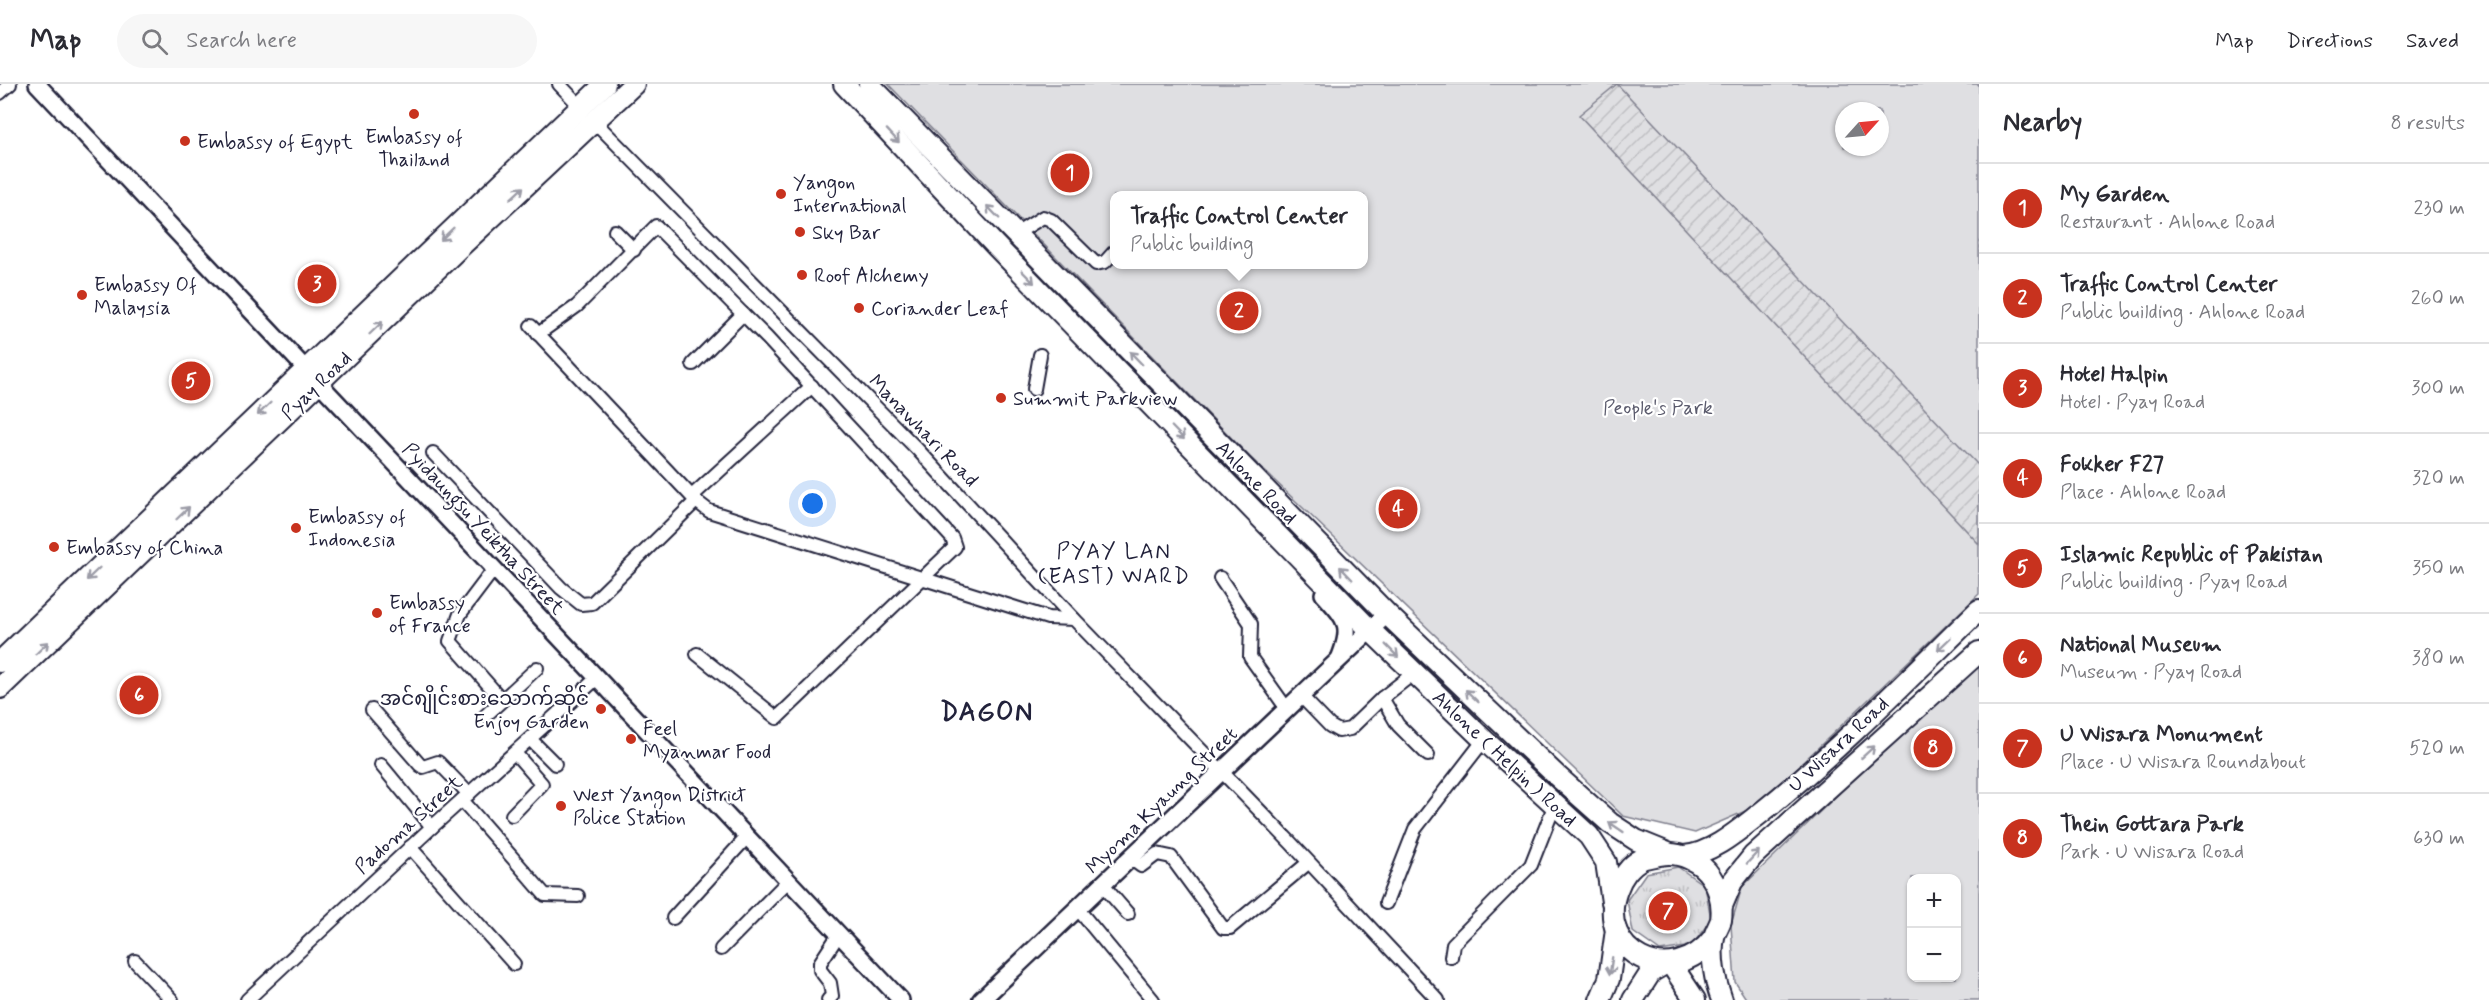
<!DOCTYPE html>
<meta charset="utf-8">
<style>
body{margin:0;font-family:Mynerve,"Noto Sans Myanmar",sans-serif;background:#f7f7f7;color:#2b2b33}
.controls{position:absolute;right:18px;bottom:18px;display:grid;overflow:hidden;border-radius:12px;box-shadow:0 2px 4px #0004}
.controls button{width:54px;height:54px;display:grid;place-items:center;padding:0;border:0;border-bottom:2px solid #e1e1e2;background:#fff;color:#2b2b33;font:30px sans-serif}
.compass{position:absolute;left:1835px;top:18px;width:54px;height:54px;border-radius:50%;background:#fff;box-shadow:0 2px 4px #0004;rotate:63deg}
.you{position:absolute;left:813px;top:420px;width:21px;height:21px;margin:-15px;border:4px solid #fff;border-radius:50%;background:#1a73e8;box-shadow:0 0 0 9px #1a73e833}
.badge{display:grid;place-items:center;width:39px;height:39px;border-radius:50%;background:#c8321e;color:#fff;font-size:20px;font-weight:700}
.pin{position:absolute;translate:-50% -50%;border:3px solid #fff;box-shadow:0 2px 6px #0006}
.popup{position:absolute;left:1110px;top:107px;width:258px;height:78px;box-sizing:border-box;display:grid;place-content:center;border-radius:12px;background:#fff;filter:drop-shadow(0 2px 4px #0005);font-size:20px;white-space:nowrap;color:#7c7c81}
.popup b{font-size:22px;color:#2b2b33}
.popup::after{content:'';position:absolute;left:50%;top:100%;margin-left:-12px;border:12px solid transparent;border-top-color:#fff}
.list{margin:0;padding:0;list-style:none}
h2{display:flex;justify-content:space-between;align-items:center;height:78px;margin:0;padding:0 24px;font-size:26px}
h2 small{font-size:20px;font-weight:400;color:#7c7c81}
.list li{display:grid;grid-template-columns:39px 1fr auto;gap:18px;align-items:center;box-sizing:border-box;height:90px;padding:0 24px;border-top:2px solid #e1e1e2}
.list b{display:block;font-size:22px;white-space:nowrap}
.list p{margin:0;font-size:20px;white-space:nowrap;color:#7c7c81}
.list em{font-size:20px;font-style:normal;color:#7c7c81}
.icon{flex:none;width:33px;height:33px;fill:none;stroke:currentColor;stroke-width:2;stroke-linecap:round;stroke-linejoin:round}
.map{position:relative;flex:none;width:1979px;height:916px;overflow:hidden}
header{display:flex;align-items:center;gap:36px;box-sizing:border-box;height:84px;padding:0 30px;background:#fff;border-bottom:2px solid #e1e1e2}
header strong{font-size:28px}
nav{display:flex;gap:33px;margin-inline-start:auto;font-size:21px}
.search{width:420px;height:54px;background:#f7f7f7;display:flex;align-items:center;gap:15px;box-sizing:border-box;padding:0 21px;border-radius:33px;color:#7c7c81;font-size:22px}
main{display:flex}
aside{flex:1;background:#fff}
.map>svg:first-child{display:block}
</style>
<header>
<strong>Map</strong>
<div class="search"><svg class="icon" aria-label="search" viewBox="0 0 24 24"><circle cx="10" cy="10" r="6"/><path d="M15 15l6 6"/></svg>Search here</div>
<nav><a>Map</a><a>Directions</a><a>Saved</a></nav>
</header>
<main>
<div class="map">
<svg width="1979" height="916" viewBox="0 0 1979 916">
<defs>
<pattern id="grass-tufts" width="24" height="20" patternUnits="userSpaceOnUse" patternTransform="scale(1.5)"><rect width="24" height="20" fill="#dfdfe2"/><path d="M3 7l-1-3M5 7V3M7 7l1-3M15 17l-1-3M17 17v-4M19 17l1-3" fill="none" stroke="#bfbfc3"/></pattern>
<pattern id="garden-furrows" width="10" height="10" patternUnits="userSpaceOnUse" patternTransform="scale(1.5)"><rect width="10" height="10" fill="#dfdfe2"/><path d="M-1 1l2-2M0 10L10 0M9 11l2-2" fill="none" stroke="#bfbfc3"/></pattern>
</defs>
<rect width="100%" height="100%" fill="#fff"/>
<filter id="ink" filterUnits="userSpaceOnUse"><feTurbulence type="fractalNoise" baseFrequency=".0167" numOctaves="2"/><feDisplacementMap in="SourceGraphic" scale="12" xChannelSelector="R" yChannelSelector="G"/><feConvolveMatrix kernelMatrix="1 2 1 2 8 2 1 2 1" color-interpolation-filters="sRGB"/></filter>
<g filter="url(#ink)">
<polygon fill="url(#grass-tufts)" stroke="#80808e" stroke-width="1.5" points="1678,783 1705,802 1711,835 1692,862 1660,867 1633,848 1627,816 1646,789"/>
<g fill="#dfdfe2" stroke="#80808e" stroke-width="1.5" fill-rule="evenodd">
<path d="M888,0h1091v510l-222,212 -62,27 -72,-17 -373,-359zM1844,27h36v36h-36zM1114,112h250v68h-250z"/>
<path d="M1979,574v342h-232l-12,-18 -4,-57 11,-38zM1912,794h44v100h-44z"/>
</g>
<polygon fill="url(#garden-furrows)" stroke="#80808e" stroke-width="1.5" points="1617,0 1979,382 1979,460 1579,31"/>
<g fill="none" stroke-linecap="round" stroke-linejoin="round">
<g stroke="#22223b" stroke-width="16">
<g id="minor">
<polyline points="559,0 581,23"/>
<polyline points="0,9 10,0"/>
<polyline points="594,37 918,366 1074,535 1291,759 1438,916"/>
<polyline points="615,147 634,166"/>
<polyline points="1014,151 1043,133 1051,136 1096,180 1105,178 1114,168"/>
<polyline points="531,242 696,417 709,427 1048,534 1074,535"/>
<polyline points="538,250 577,222 656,142 743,230 693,280"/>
<polyline points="1034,305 1040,271"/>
<polyline points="433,369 561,504 581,520 592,519 696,417"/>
<polyline points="692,412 812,302"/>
<polyline points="494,485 460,530 450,557 502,616"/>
<polyline points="1220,494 1251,540 1250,573 1287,625"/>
<polyline points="697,570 777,634 955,463 952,454 767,254 743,230"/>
<polyline points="1301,612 1330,642 1339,647 1350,645 1382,614 1414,589"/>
<polyline points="1382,614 1398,641 1428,671"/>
<polyline points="372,626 420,681 423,683 438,678 469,710"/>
<polyline points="484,633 537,584"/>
<polyline points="530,655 555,680"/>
<polyline points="381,681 432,743"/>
<polyline points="462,716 545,811 578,812"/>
<polyline points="512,731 542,700 515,669"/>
<polyline points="410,763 514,880"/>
<polyline points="1130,774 1141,782 1157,770 1171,773 1223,844 1230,844 1308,779"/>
<polyline points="1102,800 1128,830"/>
<polyline points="1386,819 1415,745 1484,656"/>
<polyline points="1077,824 1153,916"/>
<polyline points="673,834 747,753"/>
<polyline points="721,865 788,797"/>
<polyline points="1451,873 1453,860 1531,781 1555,720"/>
<polyline points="135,877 172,916"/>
<polyline points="247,916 432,743 597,594"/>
<polyline points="828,916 832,912 830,899 820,886 820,879 839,850"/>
</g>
</g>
<g stroke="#22223b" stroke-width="20">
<g id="tertiary">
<polyline points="37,0 901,916"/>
<path d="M1323,510c23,26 30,31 16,65"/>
</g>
</g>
<g stroke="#22223b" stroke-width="21">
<polyline id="secondary" points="981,916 1387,530"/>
</g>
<g stroke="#22223b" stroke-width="24">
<g id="primary">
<polyline points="844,0 995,161 1370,546 1484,656 1589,752 1606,778 1612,818"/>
<polyline points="869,0 1387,530 1556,691 1610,739 1636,756 1668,769"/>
<path d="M1684,772c28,-2 56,-27 78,-44 77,-62 146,-133 217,-202"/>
<polyline points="1722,822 1732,798 1753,772 1979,568"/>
<path d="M1714,853c-42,56 -120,15 -97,-47 4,-12 13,-25 25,-31 5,-2 13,-3 18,-4 19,-4 41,6 51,22 9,13 12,28 10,43 -2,6 -6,12 -7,17 -4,20 1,45 8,63"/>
<polyline points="1671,880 1695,916"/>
<polyline points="1600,916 1609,895 1616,846"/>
<polyline points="1633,916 1651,888 1663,881"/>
</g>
</g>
<g stroke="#22223b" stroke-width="24">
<g id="trunk">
<polyline points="0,578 605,0"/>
<polyline points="0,604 463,160 634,0"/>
</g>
</g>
<use href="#minor" stroke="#fff" stroke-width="12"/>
<use href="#tertiary" stroke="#fff" stroke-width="15"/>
<use href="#secondary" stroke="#fff" stroke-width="16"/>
<use href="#primary" stroke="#fff" stroke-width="20"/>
<use href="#trunk" stroke="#fff" stroke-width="20"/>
</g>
<defs><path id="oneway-shaft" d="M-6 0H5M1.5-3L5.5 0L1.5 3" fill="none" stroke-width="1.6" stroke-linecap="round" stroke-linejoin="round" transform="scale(1.5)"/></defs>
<g stroke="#9c9ca7">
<use href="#oneway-shaft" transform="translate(893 52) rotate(47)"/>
<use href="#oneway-shaft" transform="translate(517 109) rotate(-43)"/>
<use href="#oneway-shaft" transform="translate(993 128) rotate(-134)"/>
<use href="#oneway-shaft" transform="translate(447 150) rotate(136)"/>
<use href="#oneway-shaft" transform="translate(1028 193) rotate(45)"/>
<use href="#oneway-shaft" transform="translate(376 244) rotate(-44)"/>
<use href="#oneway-shaft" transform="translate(1136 274) rotate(-134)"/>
<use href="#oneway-shaft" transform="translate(264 325) rotate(136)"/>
<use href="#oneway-shaft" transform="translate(1178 349) rotate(46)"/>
<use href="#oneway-shaft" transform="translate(183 429) rotate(-44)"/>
<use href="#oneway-shaft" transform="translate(1346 489) rotate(-134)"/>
<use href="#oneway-shaft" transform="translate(93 490) rotate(136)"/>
<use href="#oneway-shaft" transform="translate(1944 560) rotate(136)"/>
<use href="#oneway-shaft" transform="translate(42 564) rotate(-44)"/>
<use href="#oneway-shaft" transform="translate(1392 567) rotate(45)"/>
<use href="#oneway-shaft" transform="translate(1472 612) rotate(-136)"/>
<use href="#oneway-shaft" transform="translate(1868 668) rotate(-42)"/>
<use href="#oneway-shaft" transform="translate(1616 743) rotate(-146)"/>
<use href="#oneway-shaft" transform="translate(1753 773) rotate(-47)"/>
<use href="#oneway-shaft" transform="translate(1611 882) rotate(98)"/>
</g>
</g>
<g fill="#c8321e" stroke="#fff" stroke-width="2">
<circle cx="414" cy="30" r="6"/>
<circle cx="185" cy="57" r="6"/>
<circle cx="781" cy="110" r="6"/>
<circle cx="800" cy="148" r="6"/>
<circle cx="802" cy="191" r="6"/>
<circle cx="82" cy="211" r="6"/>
<circle cx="859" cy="224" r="6"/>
<circle cx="1001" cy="314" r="6"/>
<circle cx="296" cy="444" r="6"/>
<circle cx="54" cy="463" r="6"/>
<circle cx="377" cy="529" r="6"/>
<circle cx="601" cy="625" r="6"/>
<circle cx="631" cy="655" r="6"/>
<circle cx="561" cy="722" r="6"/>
</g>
<g text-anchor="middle" stroke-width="4.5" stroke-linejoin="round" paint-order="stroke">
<g font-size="20" fill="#22223b" stroke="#fff" text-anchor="start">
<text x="414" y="59" text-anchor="middle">Embassy of<tspan x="414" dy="23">Thailand</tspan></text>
<text x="197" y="64">Embassy of Egypt</text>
<text x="793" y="105">Yangon<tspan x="793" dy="23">International</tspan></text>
<text x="812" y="155">Sky Bar</text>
<text x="814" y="198">Roof Alchemy</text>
<text x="94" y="207">Embassy Of<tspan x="94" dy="23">Malaysia</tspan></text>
<text x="871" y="231">Coriander Leaf</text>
<text x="1013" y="321">Summit Parkview</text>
<text x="308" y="439">Embassy of<tspan x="308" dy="23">Indonesia</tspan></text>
<text x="66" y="470">Embassy of China</text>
<text x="389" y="525">Embassy<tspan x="389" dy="23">of France</tspan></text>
<text x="589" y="621" text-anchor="end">အင်၈ျိုင်းစားသောက်ဆိုင်<tspan x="589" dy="23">Enjoy Garden</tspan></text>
<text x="643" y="651">Feel<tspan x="643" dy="23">Myanmar Food</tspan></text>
<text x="573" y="717">West Yangon District<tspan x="573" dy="23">Police Station</tspan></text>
</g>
<g font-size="20" fill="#22223b" stroke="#fff">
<text transform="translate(316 301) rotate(-44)" y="7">Pyay Road</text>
<text transform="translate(924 346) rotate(46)" y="7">Manawhari Road</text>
<text transform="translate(1257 398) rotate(46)" y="7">Ahlone Road</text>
<text transform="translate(484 444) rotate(47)" y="7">Pyidaungsu Yeiktha Street</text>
<text transform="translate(1838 660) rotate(-43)" y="7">U Wisara Road</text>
<text transform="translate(1505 674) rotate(43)" y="7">Ahlone ( Helpin ) Road</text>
<text transform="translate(1161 716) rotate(-44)" y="7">Myoma Kyaung Street</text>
<text transform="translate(408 740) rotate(-42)" y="7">Padoma Street</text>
</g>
<g font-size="20" fill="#5b5b6d" stroke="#fff">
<text x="1658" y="330">People's Park</text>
</g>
<g font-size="22" letter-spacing="1.5" fill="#22223b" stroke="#fff">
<text x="1114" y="474">PYAY LAN<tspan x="1114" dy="25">(EAST) WARD</tspan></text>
</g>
<g font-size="26" font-weight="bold" letter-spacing="1.5" fill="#22223b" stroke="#fff">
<text x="987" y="636">DAGON</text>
</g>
</g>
</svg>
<div class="controls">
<button>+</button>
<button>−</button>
</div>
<svg class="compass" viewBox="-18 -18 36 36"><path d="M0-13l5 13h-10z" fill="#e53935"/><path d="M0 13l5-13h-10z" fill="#7c7c81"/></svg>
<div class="you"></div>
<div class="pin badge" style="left:1070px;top:89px">1</div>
<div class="pin badge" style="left:1239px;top:227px">2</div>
<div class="popup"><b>Traffic Control Center</b>Public building</div>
<div class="pin badge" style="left:317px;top:200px">3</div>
<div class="pin badge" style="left:1398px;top:425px">4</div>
<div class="pin badge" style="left:191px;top:297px">5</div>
<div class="pin badge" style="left:139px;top:611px">6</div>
<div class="pin badge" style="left:1668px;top:827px">7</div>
<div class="pin badge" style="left:1933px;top:664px">8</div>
</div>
<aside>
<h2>Nearby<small>8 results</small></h2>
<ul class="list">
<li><span class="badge">1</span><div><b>My Garden</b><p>Restaurant · Ahlone Road</p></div><em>230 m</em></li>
<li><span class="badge">2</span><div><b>Traffic Control Center</b><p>Public building · Ahlone Road</p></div><em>260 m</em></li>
<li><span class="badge">3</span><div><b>Hotel Halpin</b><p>Hotel · Pyay Road</p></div><em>300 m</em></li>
<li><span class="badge">4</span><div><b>Fokker F27</b><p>Place · Ahlone Road</p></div><em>320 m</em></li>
<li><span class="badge">5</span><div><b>Islamic Republic of Pakistan</b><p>Public building · Pyay Road</p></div><em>350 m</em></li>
<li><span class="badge">6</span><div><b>National Museum</b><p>Museum · Pyay Road</p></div><em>380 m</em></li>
<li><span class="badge">7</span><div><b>U Wisara Monument</b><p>Place · U Wisara Roundabout</p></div><em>520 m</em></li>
<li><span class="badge">8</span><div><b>Thein Gottara Park</b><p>Park · U Wisara Road</p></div><em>630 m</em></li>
</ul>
</aside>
</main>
